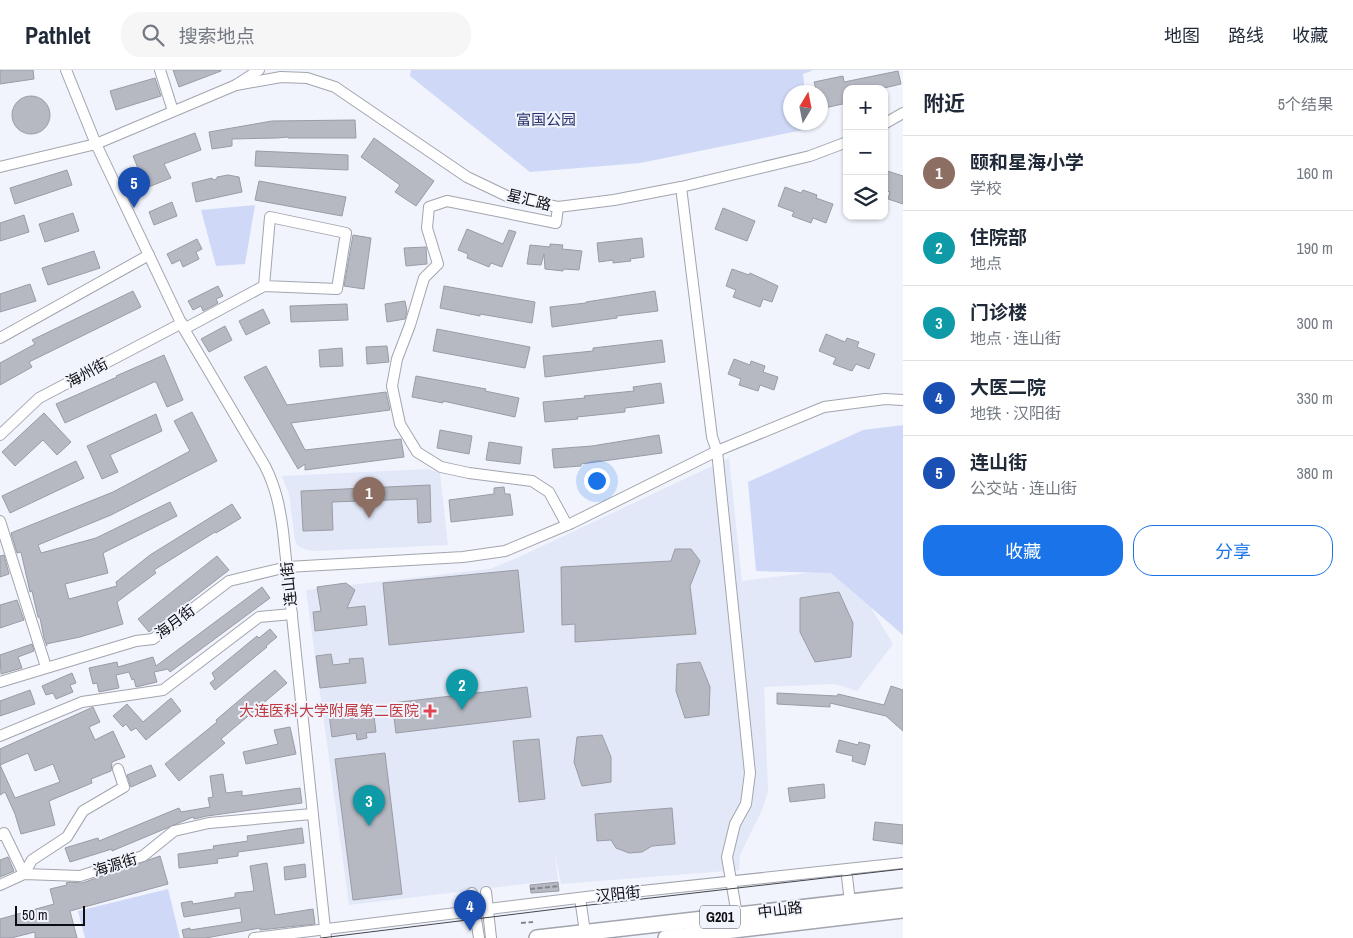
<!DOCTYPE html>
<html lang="zh">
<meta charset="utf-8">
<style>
body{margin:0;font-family:"Archivo Narrow","Noto Sans SC",sans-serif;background:#f6f6f7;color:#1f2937}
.controls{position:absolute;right:15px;top:15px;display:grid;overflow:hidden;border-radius:10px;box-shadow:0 1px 4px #0004}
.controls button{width:45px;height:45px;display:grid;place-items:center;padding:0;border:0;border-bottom:1px solid #e0e1e3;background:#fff;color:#1f2937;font:25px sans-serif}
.compass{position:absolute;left:783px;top:15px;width:45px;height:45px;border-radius:50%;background:#fff;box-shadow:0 1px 4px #0004;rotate:10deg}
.scale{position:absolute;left:15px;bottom:12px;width:70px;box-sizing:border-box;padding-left:5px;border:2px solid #0c0d10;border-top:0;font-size:14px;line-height:18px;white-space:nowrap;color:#0c0d10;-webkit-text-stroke:4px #f1f4fd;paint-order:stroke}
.you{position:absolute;left:596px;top:410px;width:18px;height:18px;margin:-12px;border:4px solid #fff;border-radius:50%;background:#1a73e8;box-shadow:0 0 0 8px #1a73e833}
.badge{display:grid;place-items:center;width:32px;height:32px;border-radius:50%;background:#1a73e8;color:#fff;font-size:16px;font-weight:700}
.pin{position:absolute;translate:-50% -41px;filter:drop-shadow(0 1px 2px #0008)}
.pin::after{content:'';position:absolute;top:26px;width:18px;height:15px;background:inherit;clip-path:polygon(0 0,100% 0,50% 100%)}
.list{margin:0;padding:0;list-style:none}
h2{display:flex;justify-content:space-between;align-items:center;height:65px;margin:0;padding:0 20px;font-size:21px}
h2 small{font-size:16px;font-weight:400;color:#747a83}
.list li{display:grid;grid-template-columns:32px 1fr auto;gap:15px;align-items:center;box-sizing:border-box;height:75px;padding:0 20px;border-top:1px solid #e0e1e3}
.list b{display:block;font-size:19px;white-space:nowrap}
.list p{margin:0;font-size:16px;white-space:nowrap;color:#747a83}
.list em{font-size:16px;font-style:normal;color:#747a83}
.actions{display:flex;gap:10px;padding:15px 20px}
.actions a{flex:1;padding:11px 0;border:1px solid #1a73e8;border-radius:20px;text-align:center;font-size:18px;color:#1a73e8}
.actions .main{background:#1a73e8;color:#fff}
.icon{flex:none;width:28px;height:28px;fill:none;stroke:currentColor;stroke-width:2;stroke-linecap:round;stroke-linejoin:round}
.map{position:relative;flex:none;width:903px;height:868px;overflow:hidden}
header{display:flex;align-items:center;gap:30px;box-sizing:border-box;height:70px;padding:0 25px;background:#fff;border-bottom:1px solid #e0e1e3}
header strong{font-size:24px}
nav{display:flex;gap:28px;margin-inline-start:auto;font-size:18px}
.search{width:350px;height:45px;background:#f6f6f7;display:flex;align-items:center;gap:12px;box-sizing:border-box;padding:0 18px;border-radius:20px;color:#747a83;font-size:19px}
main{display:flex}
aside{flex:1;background:#fff}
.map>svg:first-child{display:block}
</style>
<header>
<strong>Pathlet</strong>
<div class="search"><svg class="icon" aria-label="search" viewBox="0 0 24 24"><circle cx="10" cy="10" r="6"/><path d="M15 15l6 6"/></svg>搜索地点</div>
<nav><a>地图</a><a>路线</a><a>收藏</a></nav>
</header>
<main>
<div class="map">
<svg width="903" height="868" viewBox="0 0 903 868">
<rect width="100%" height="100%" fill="#f1f4fd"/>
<g fill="#e2e8f8">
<polygon points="729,388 742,511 847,498 893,574 857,621 835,614 764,617 768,721 762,740 740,785 739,800 561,814 554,779 558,810 349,835 306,520 490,499 517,488"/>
<polygon points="428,399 440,403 448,475 317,481 308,480 298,476 295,471 289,424 282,406"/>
</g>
<g fill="#cfd9f7">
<polygon points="411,0 814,0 803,4 805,22 791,22 791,52 807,53 808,59 640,93 530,102 410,6"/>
<polygon points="255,135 245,194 216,196 201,140"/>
<polygon points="903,355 903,565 831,503 756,501 748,412 863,360"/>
<polygon points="168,819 180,868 85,868 78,841"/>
</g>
<g fill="#b6b9c2" stroke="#999ca5" fill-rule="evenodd">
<polygon points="0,0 33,0 34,9 0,14"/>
<polygon points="173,0 221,0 221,1 179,17"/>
<polygon points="898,1 901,14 880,19 847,19 847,33 820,39 820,22 817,22 814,12 843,6 844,12"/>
<polygon points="155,8 161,26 116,40 110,21"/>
<circle cx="31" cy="45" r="19"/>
<polygon points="355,50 356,68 288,68 288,67 277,68 232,69 232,76 212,79 209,62 272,51"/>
<polygon points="195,63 201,80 164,94 171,108 146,118 133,86"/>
<polygon points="374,68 434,111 416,136 395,122 400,115 361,87"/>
<polygon points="256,81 348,85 348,100 255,96"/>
<polygon points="67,100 72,115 15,134 10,118"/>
<polygon points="884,100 903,106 903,134 888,129 890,122 884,120"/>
<polygon points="228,105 239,107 242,122 196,132 192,113 212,108 213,110 217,109 217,107"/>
<polygon points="259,111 346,127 342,146 255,130"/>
<polygon points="785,117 801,123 803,120 817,125 816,128 833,134 826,153 813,148 811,153 792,146 794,142 778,136"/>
<polygon points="172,132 177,146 154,155 149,142"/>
<polygon points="723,138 755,151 747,171 715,159"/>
<polygon points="73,143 79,161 45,172 39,154"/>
<polygon points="24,145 29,162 0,171 0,153"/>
<polygon points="467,159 503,174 509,160 516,162 502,197 491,193 489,197 467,188 468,184 458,180"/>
<polygon points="353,165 371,168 364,219 344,216"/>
<polygon points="642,168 644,187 630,189 631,191 613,193 613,190 599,192 597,173"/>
<polygon points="197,169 202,179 196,182 199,189 183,197 180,190 172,194 167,184"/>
<polygon points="550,174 563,175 562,179 582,181 579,200 563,199 563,201 545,199 544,184 541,195 527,194 530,175 550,177"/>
<polygon points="426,177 427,194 406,196 404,178"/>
<polygon points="94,181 100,198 48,215 42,198"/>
<polygon points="732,199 749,205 750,203 778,216 772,232 763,229 760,237 733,227 736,220 726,216"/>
<polygon points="30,214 36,231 0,242 0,224"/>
<polygon points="218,216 223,226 216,229 218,233 203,241 201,236 193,240 188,231"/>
<polygon points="444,216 535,232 532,253 480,244 480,246 440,238"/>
<polygon points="133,221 141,237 29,292 32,297 0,315 0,293 35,274 32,270"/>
<polygon points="655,221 658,241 617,246 617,248 552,257 550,237 586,233 586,232"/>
<polygon points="405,231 407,241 405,249 387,252 385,234"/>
<polygon points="347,234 348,250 291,252 290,236"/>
<polygon points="263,239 270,253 246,265 239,251"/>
<polygon points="225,256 232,270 209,282 201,269"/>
<polygon points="437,259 530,277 525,298 433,281"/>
<polygon points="826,264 845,272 847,268 859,272 857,277 875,284 869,299 856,294 852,301 833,294 836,288 819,281"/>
<polygon points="662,270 665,292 545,307 543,286 593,281 593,278"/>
<polygon points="387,276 389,292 367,294 366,277"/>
<polygon points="342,278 343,296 320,297 319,280"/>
<polygon points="164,285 183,330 167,337 156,312 154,312 65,353 56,334 117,307 116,306"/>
<polygon points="734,289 750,295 751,291 765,296 763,302 778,307 774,320 760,315 758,321 739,315 741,309 728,304"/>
<polygon points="266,296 287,335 386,322 390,340 291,353 305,380 401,369 404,387 305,400 305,394 298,399 244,307"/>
<polygon points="416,306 486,319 485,321 519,328 515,347 443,331 443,333 412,327"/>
<polygon points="661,313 664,333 625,338 625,342 577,347 578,349 545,352 543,332 585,328 584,326 634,321 633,317"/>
<polygon points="192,342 217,391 111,445 38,475 41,483 96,468 170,432 177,446 103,483 108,503 65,514 69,529 117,516 116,512 150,485 232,434 241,448 216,463 215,462 154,500 156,503 117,532 123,554 80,567 46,574 47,576 44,568 40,548 38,547 32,521 30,522 21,482 17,483 11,463 113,422 190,381 174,351"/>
<polygon points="44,343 71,372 57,385 43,370 15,396 2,382"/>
<polygon points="156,344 162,361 110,385 118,402 102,409 87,376"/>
<polygon points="440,360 472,366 469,384 437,378"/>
<polygon points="659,365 662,383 581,394 581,396 554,398 552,379 592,376"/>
<polygon points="489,372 522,377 520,394 486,390"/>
<polygon points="76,391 84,408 10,443 2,426"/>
<polygon points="430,415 431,452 418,453 417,429 332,432 333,460 303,461 301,421"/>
<polygon points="504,417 505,424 510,424 513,445 451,452 449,430 494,424 494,418"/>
<polygon points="675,479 691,479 700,491 690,516 696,564 575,572 575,554 562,555 561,497 671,491"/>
<polygon points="4,485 9,504 0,507 0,486"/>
<polygon points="217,486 229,500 149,562 138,549"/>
<polygon points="518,500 524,562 389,575 383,513"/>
<polygon points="346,513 355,520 347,538 365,536 367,555 315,561 313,542 321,541 317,517"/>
<polygon points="262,517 270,528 170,602 168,599 154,602 157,612 136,617 134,609 132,610 129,602 116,605 119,618 99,622 97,613 93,614 89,598 117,592 118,597 153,587 156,596"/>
<polygon points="839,522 853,553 851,587 815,592 800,562 800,528"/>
<polygon points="17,530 24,550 0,558 0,535"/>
<polygon points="270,559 277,567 266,576 267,577 215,620 210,613 215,609 212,603 257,566 259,568"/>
<polygon points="32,574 34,581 18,587 22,598 1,604 0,585"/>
<polygon points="331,584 333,595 350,593 349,589 363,588 366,613 320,618 316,586"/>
<polygon points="700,592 710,617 709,645 685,648 676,621 677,594"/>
<polygon points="275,600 287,613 221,669 225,673 179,711 165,694 217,652 216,650"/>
<polygon points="72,603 76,613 70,615 73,622 56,629 53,623 46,625 42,616"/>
<polygon points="891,616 903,620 903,661 886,646 830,633 830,637 777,634 777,623 837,626 838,624 884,635"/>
<polygon points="527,617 531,647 396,663 392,633"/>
<polygon points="30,620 35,634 0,646 0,631"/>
<polygon points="171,628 181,641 146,670 136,658 131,661 126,654 123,657 113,646 127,634 143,652"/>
<path d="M93,637l7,15 -11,5 6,13 18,-9 12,26 -13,5 -1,9 -20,8 1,4 -43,18 6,24 -34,9 -6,-20 -10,-22 -5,3v-46zM28,683l7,18 18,-7 7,18 -45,16 -15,-33z"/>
<polygon points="373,639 376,662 366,663 367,668 357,670 356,663 332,667 329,644 339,643 339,647 363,644 363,640"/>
<polygon points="290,657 296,684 246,694 243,682 278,674 274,660"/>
<polygon points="602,665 611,687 611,712 582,716 574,692 577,667"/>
<polygon points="539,669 545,729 519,732 513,671"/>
<polygon points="839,670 858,675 859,672 870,675 865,695 852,691 853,686 836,682"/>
<polygon points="385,683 402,824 353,830 335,689"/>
<polygon points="151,695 156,706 131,717 127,705"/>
<polygon points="223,704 226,723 242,721 242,726 300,718 302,733 207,746 194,749 193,747 112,781 112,779 70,792 65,778 98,768 99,771 179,738 181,742 210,737 208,728 213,727 210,706"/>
<polygon points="824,714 825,728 790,732 788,718"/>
<polygon points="672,738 675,774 652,776 642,782 629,783 616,778 611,770 597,771 595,744"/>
<polygon points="875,752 903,755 903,774 873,770"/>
<polygon points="302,758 304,773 238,782 238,786 217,789 218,793 179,798 178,784 214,779 213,776 248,771 247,766"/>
<polygon points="160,786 168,814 70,841 77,868 35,868 35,862 11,868 0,868 0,849 54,834 50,819 67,815 66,813 69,812 82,813"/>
<polygon points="8,787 14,801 0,807 0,790"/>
<polygon points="267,793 275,845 313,839 315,854 260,860 260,858 206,868 184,868 182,860 190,858 190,860 242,852 240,838 184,847 181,833 192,831 193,834 235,827 235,823 254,821 250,796"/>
<polygon points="305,794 306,807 285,810 284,797"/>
<polygon points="558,812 559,821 531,823 530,815"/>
</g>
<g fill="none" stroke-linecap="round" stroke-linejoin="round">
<g stroke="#a2a5ad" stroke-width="12">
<g id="minor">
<path d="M66,0l30,74 88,185 81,137c11,22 15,42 18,65l43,407"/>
<polyline points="160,0 173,41"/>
<polyline points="236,15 281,7 307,8 335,17 467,107 509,127 558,137 614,130 681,117 810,86 847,72"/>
<polyline points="884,54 903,43"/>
<polyline points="0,97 96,74 236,15 259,0"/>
<polyline points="681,117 712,367 717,381 750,703 746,734 735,754 727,787 737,845"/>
<polyline points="558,137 556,153 447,131 429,137 427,158 438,194 424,208 410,255 397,289 392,316 400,354 417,382 441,397 469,403 532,411 549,422 567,455"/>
<polyline points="184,259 264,216 337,219 346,163 270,147 264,216"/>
<polyline points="0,268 149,185"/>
<polyline points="0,365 39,328 182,253"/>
<polyline points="0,451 46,597"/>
<polyline points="0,612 136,571 153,569 229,511 287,497 463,487 505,481 572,453 717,381 824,337 885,329 903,330"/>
<polyline points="0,666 82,632 163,620 259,547 292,544"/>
<polyline points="0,765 4,763 24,804"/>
<polyline points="24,804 32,790 67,767 83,741 124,717 118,699"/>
<polyline points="847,807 850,832"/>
<polyline points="0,815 24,804 80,806 143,786 174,761 209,753 312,744"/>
<polyline points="486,822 491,868"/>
<polyline points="472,823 479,868"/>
<polyline points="580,828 585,862"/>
<polyline points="254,868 586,827 903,793"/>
</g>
</g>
<g stroke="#a2a5ad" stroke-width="18">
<g id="highway">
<polyline points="537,868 903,826"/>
<polyline points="666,868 903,840"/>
</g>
</g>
<g stroke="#84868c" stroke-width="2" stroke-dasharray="5 2.5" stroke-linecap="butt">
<polyline points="530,819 559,816"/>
<polyline points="521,853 533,852"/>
</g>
<use href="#minor" stroke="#fff" stroke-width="10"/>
<use href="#highway" stroke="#fff" stroke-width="15"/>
<polyline stroke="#434549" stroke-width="1" points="321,868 581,836 903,799"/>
</g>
<path fill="#e0444e" stroke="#f1f4fd" stroke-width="2" d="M427.5 633.5h5v5h5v5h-5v5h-5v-5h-5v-5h5z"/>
<g text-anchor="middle" stroke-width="4" stroke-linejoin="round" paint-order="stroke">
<rect fill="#f1f4fd" stroke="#515257" stroke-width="1" x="700" y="835.5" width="40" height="23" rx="4"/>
<g font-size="14" font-weight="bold" fill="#0c0d10">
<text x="720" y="852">G201</text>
</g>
<g font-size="15" fill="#263269" stroke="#f1f4fd">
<text x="546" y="55">富国公园</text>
</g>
<g font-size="15" fill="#0c0d10" stroke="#f1f4fd">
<text transform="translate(529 130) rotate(14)" y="5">星汇路</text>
<text transform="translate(87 303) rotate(-28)" y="5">海州街</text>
<text transform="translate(289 514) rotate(-96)" y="5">连山街</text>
<text transform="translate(175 552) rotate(-37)" y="5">海月街</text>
<text transform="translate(115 795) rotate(-17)" y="5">海源街</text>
<text transform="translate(618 824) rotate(-6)" y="5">汉阳街</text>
<text transform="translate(780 840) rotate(-7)" y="5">中山路</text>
</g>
<g font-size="15" fill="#be3a42" stroke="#f1f4fd" text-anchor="end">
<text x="419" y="646">大连医科大学附属第二医院</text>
</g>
</g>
</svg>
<div class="controls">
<button>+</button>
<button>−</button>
<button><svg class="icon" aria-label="layers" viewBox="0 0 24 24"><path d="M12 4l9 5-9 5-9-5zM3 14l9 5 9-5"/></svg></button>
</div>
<svg class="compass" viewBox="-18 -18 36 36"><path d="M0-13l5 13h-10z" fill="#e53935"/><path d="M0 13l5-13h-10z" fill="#747a83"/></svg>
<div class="scale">50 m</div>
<div class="you"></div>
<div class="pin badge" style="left:369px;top:448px;background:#8d6e63">1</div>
<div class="pin badge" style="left:462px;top:640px;background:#0f9aa8">2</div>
<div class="pin badge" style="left:369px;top:756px;background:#0f9aa8">3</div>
<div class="pin badge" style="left:470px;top:861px;background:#1a4fb4">4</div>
<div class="pin badge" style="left:134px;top:138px;background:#1a4fb4">5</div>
</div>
<aside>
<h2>附近<small>5个结果</small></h2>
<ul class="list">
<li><span class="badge" style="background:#8d6e63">1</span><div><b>颐和星海小学</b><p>学校</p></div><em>160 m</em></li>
<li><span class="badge" style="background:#0f9aa8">2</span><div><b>住院部</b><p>地点</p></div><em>190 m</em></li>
<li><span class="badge" style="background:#0f9aa8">3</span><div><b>门诊楼</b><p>地点 · 连山街</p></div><em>300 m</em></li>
<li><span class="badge" style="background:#1a4fb4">4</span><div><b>大医二院</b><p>地铁 · 汉阳街</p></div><em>330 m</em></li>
<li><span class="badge" style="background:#1a4fb4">5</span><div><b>连山街</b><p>公交站 · 连山街</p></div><em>380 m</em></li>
</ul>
<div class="actions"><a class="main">收藏</a><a>分享</a></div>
</aside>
</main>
